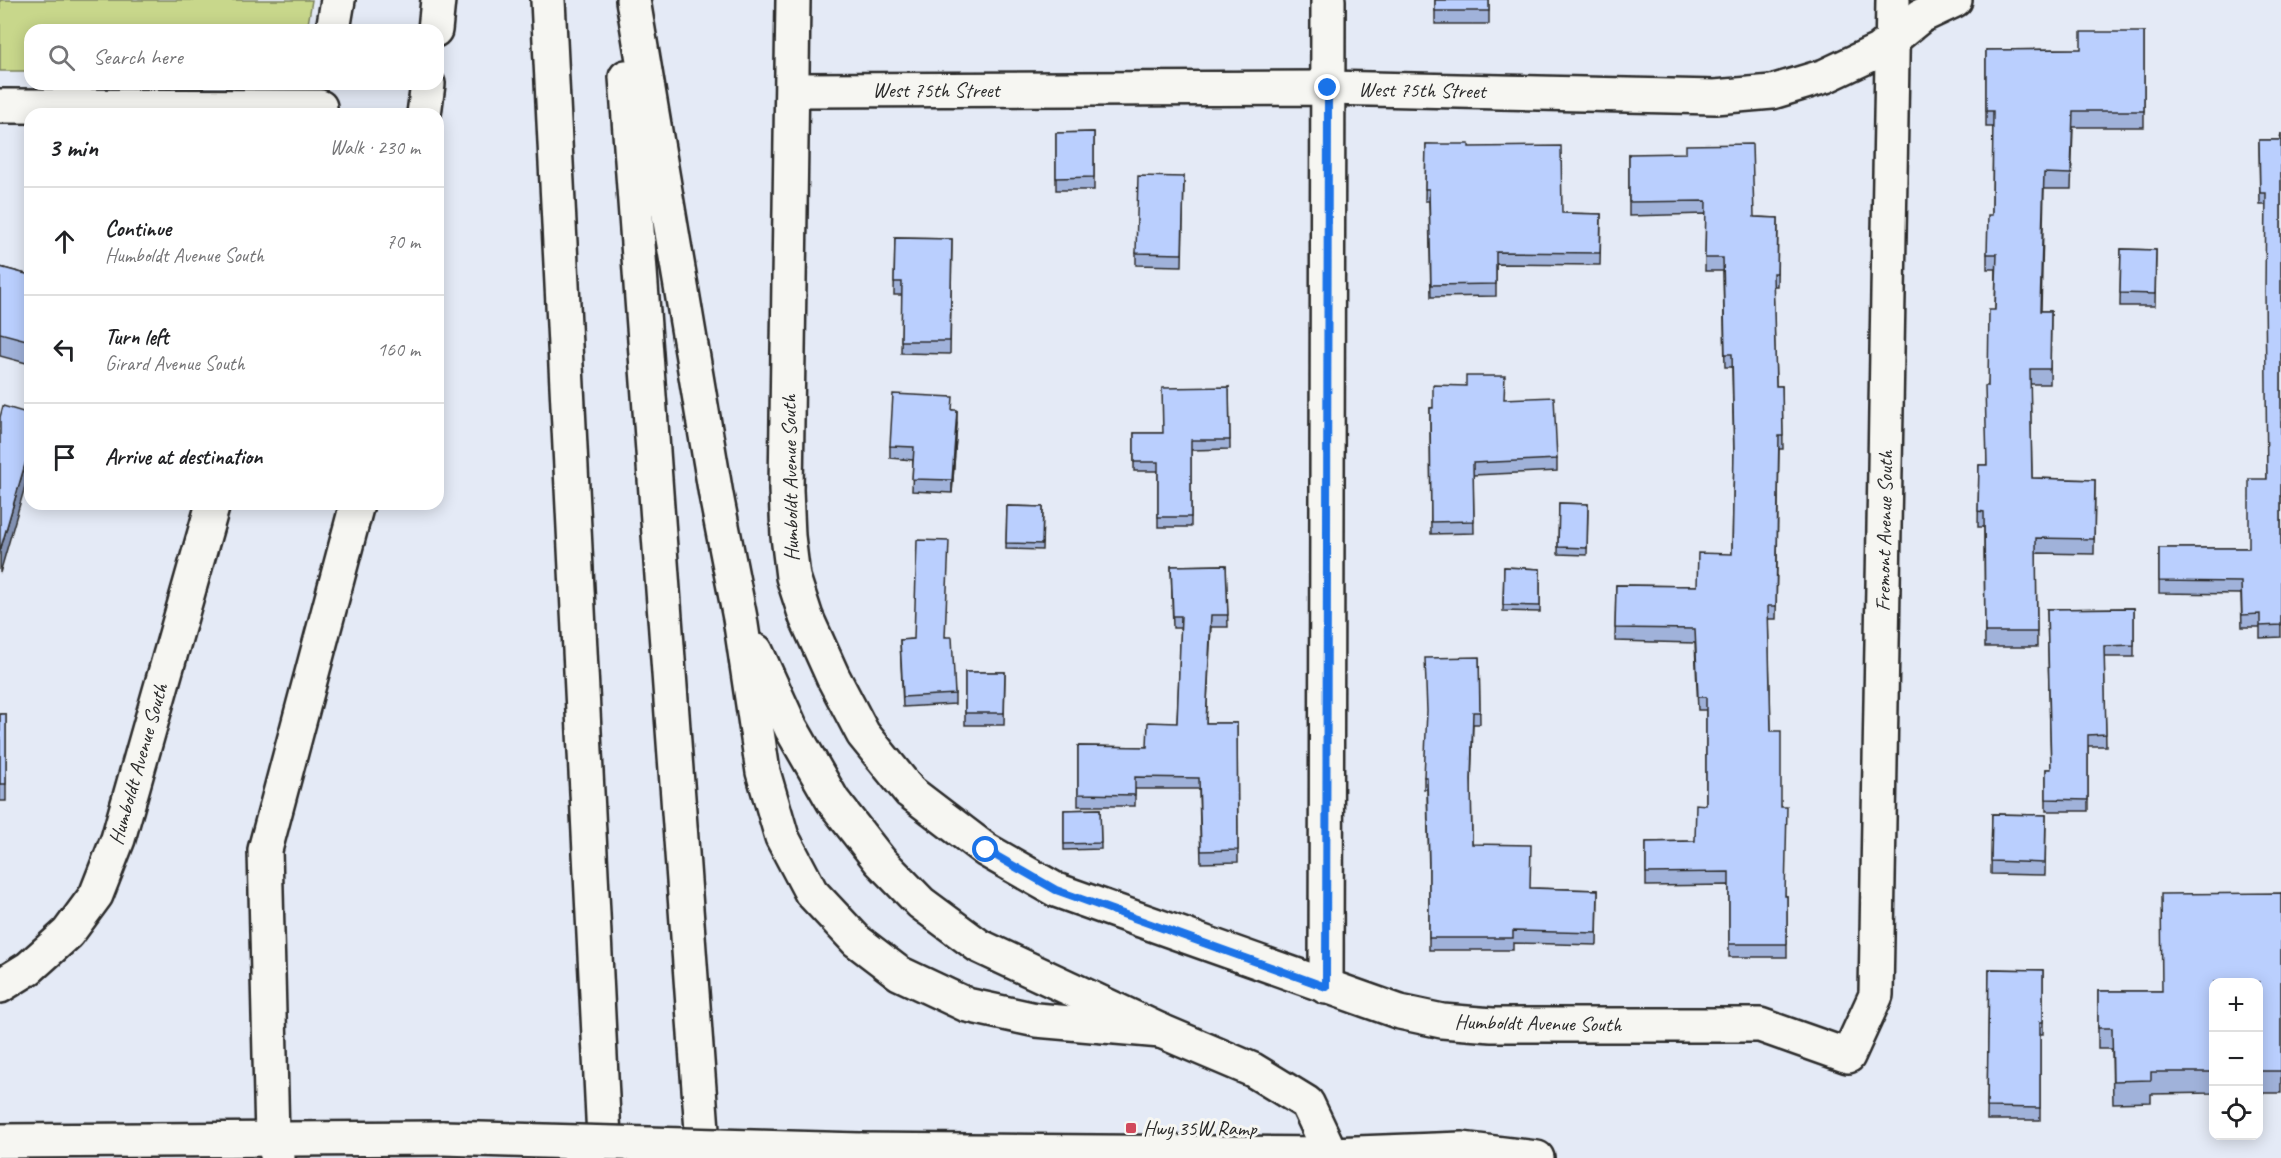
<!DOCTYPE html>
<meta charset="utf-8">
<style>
body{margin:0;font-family:Caveat,sans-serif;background:#f6f6f6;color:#202124}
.controls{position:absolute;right:18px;bottom:18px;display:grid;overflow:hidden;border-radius:12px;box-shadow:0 3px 15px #0003}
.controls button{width:54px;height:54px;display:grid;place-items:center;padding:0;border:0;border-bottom:2px solid #e0e0e0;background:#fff;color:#202124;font:30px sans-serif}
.stop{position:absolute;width:18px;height:18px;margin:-14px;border:4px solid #1a73e8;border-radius:50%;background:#fff}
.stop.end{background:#1a73e8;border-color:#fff;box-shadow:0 2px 6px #0008}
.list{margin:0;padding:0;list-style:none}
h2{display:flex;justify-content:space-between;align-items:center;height:78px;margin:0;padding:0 24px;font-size:26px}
h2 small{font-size:20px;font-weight:400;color:#757577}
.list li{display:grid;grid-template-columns:39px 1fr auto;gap:18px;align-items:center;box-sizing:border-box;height:108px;padding:0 24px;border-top:2px solid #e0e0e0}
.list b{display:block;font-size:22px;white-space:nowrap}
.list p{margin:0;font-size:20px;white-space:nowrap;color:#757577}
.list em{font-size:20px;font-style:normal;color:#757577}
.icon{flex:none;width:33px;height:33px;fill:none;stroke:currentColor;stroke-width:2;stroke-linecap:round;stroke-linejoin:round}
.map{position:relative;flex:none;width:2281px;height:1158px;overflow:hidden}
.search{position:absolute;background:#fff;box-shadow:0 3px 15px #0003;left:24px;top:24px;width:420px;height:66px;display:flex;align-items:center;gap:15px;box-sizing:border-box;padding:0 21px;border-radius:18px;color:#757577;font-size:22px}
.panel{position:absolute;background:#fff;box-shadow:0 3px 15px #0003;left:24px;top:108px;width:420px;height:402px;border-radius:18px}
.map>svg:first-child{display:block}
</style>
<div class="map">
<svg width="2281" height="1158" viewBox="0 0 2281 1158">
<rect width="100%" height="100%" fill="#e4eaf6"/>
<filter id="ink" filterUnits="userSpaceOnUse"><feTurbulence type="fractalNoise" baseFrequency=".0167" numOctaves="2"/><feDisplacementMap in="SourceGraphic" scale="12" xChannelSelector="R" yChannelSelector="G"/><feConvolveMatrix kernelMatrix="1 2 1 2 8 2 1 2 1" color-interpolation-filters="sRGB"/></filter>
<g filter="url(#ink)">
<polygon fill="#c8d78b" stroke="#7a815b" stroke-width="1.5" points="0,0 312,0 307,30 30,30 30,71 0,71"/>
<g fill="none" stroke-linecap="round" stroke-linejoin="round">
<g stroke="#2b2b2b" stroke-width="38">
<g id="minor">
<polyline points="793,0 786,490 788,536 793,577 806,617 833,677 863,734 910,792 986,850 1056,890 1400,1012 1442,1021 1492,1025 1760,1025 1848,1056 1876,995 1893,0"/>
<polyline points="333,30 338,0"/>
<polyline points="793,90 1328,88 1715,97 1772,92 1825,76 1878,51 1921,16 1955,0"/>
<polyline points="0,106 320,107"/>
<polyline points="0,986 29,968 68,933 96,895 118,839 213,504"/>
<polyline points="1326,987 1328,0"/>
</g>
</g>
<g stroke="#2b2b2b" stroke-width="38">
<g id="tertiary">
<polyline points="0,1141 443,1138"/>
<polyline points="860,1150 1331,1154 1462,1149 1537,1158"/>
</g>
</g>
<g stroke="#2b2b2b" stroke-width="38">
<g id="motorway">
<polyline points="548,0 605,1158"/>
<polyline points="633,0 716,495 740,618 763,772 782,837 811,892 857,941 899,973 967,1005 1036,1020 1161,1031"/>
<polyline points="435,30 438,0"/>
<polyline points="626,77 704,1158"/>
<polyline points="424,114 428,84"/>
<polyline points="756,651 791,728 833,801 880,861 921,903 979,946 1161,1031 1253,1070 1307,1103 1331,1154"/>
<polyline points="278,1158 272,1138 265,850 357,504"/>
</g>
</g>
<use href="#minor" stroke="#f6f6f2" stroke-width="33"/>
<use href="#tertiary" stroke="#f6f6f2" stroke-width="33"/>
<use href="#motorway" stroke="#f6f6f2" stroke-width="33"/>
<g stroke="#2b2b2b" stroke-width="38" stroke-linecap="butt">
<polyline id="tertiary-bridge" points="443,1138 860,1150"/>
</g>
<use href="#tertiary-bridge" stroke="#f6f6f2" stroke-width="33"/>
</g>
<g fill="#a0b2da" stroke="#2b2b2b" stroke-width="1.5">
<rect x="1435" y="0" width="54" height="24"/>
<polygon points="2144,32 2144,127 2073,127 2071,189 2044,189 2041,311 2051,311 2050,384 2030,384 2032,478 2095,480 2094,554 2036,553 2037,647 1985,647 1984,527 1978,527 1979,465 1987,465 1988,386 1995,310 1996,269 1987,269 1987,254 1992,215 1993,127 1986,127 1986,50 2081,49"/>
<polygon points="1094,132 1094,190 1056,190 1056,133"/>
<polygon points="2281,133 2281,637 2260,638 2260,627 2242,627 2241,594 2159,593 2159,548 2249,548 2267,479 2266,205 2260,205 2259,140 2280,140"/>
<polygon points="1426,144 1469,147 1562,213 1601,214 1600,265 1496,264 1496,296 1431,297 1429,201 1425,201"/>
<polygon points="1629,154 1754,217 1778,218 1777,286 1773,286 1776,386 1782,386 1783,449 1779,449 1776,619 1768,619 1771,731 1781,807 1785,896 1787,896 1787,957 1729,957 1729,885 1646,886 1646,842 1695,841 1706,805 1706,710 1698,710 1695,643 1615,641 1616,585 1697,586 1732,554 1734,458 1732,367 1725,367 1723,271 1705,271 1706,214 1629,216"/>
<polygon points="1184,177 1182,266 1136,265 1136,253"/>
<polygon points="895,238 952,239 950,354 901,353 902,295 894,295"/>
<polygon points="2121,249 2156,250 2155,306 2120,306"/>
<polygon points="0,267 30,275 30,364 0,356"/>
<polygon points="1229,387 1230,449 1191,450 1191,527 1158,527 1158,471 1134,471 1134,433 1163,433"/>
<polygon points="1504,399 1557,459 1557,471 1473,475 1474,533 1431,534 1430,408"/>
<polygon points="953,410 957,423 952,493 912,491 913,460 890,458 890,446"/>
<polygon points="1559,503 1588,504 1587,555 1558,554"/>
<polygon points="1007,506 1043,507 1042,550 1006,549"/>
<polygon points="1226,565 1228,627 1211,627 1206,723 1237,723 1238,862 1201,863 1199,789 1135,789 1135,806 1078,806 1078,746 1147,747 1177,723 1181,628 1173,628 1171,566"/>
<polygon points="1504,567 1540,569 1540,612 1503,611"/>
<polygon points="2134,608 2134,657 2104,657 2106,746 2088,746 2088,811 2046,811 2046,769 2051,769 2047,609"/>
<polygon points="946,637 955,694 955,704 903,707 900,640"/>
<polygon points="1479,657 1480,724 1473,724 1471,787 1472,844 1530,888 1598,890 1597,945 1513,943 1513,950 1429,950 1429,874 1427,789 1424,789 1424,777"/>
<polygon points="965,672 1005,672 1004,725 965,725"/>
<rect x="0" y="714" width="6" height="87"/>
<polygon points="1100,809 1101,849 1064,850 1064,810"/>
<polygon points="1992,814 2046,815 2045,875 1991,874"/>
<polygon points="2281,893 2281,1093 2259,1093 2259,982 2214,982 2214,1093 2151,1094 2151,1102 2113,1103 2112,1049 2098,1049 2098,991 2162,991"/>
<polygon points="1989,969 2043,970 2043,1034 2040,1034 2040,1120 1987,1120"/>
</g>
<g fill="#8291b2" stroke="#2b2b2b" stroke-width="1.5">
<polygon points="957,410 957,423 952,493 952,480"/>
<polygon points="30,447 30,469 0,573 0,551"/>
</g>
<g fill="#bacffe" stroke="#2b2b2b" stroke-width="1.5">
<rect x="1435" y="0" width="54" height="11"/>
<polygon points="2081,32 2144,32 2144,111 2073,111 2071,174 2044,173 2040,311 2051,311 2050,369 2030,369 2032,478 2095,480 2094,539 2036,538 2037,632 1985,632 1984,512 1978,511 1979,465 1987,465 1985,386 1988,386 1989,310 1995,310 1997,254 1987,254 1988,215 1992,215 1993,111 1986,111 1986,50 2081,49"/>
<polygon points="1094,132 1094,177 1056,178 1056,133"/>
<polygon points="2281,133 2281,625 2260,626 2260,614 2242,615 2241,582 2159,581 2159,548 2249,548 2249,479 2267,479 2265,291 2266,193 2260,193 2259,140 2280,140"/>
<polygon points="1426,144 1469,144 1469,147 1561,146 1562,213 1601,214 1600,253 1496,252 1496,284 1431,285 1429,189 1425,189"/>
<polygon points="1752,144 1754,217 1778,218 1777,273 1773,273 1776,386 1782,386 1783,436 1779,436 1776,606 1768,606 1771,731 1781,731 1781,807 1787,807 1785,896 1787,896 1787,944 1729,944 1729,872 1646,873 1646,842 1695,841 1696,804 1706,805 1706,697 1698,697 1695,629 1615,628 1616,585 1697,586 1698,553 1732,554 1734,450 1732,354 1725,354 1723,258 1705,258 1706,201 1629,202 1629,154 1686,153 1686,145"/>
<polygon points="1138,176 1184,177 1182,254 1136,253"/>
<polygon points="895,238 952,239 950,341 901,341 902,282 894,282"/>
<polygon points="2121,249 2156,250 2155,294 2120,293"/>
<polygon points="0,267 30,275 30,341 0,333"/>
<polygon points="1466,376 1505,376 1504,399 1554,397 1557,459 1473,463 1474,521 1431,522 1430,408 1433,408 1433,385 1466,386"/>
<polygon points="1229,387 1230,440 1191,440 1191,517 1158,517 1158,462 1134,462 1134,433 1163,433 1162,388"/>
<polygon points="893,394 953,397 952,410 957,410 952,480 912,479 914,447 890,446"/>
<polygon points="3,406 30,414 30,447 0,551 0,417"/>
<polygon points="1559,503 1588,504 1587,548 1558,547"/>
<polygon points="1007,506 1043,507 1042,544 1006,543"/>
<polygon points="917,540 949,541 945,637 952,637 955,694 903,697 900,640 914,639"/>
<polygon points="1226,565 1228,615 1211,615 1206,723 1237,723 1238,850 1201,851 1199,778 1135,777 1135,795 1078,794 1078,746 1147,747 1148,722 1177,723 1181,616 1173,616 1171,566"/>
<polygon points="1504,567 1540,569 1540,606 1503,605"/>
<polygon points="2134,608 2134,645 2104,646 2106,734 2088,735 2088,800 2046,799 2046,769 2051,769 2047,609"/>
<polygon points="1479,657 1480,712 1473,712 1471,779 1472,844 1531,845 1530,888 1598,890 1597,933 1513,931 1513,938 1429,938 1429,862 1427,777 1424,777 1427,711 1425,658"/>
<polygon points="965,672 1005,672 1004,713 965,713"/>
<rect x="0" y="714" width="6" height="70"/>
<polygon points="1100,809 1101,843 1064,844 1064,810"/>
<polygon points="1992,814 2046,815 2045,863 1991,861"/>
<polygon points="2281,893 2281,1071 2259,1071 2259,982 2214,982 2214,1072 2151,1072 2151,1080 2113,1081 2112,1028 2098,1028 2098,991 2162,991 2161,894"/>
<polygon points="1989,969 2043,970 2043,1022 2040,1022 2040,1108 1987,1107"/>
</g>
</g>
<g fill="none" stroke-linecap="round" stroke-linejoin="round" filter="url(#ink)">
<polyline stroke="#1a73e8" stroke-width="8" points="986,850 1056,890 1326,987 1328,88"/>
</g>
<rect fill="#d1495b" stroke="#f6f6f2" stroke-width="2" x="1125" y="1122" width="12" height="12" rx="3"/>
<g text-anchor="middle" stroke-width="6" stroke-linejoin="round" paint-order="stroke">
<g font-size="21" fill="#2b2b2b" stroke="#f6f6f2">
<text x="936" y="97">West 75th Street</text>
<text transform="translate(1422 90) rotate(1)" y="7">West 75th Street</text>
<text transform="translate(790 478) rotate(-91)" y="7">Humboldt Avenue South</text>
<text transform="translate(1884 531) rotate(-89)" y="7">Fremont Avenue South</text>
<text transform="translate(138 764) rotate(-74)" y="7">Humboldt Avenue South</text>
<text transform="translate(1538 1023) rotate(1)" y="7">Humboldt Avenue South</text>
</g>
<g font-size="21" fill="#2b2b2b" stroke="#f6f6f2" text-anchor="start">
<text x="1143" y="1135">Hwy 35W Ramp</text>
</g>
</g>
</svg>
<div class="controls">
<button>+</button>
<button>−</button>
<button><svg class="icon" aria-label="locate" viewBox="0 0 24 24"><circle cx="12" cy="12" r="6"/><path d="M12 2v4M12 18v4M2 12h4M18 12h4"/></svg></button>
</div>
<div class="stop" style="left:986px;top:850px"></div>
<div class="stop end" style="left:1328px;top:88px"></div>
<div class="search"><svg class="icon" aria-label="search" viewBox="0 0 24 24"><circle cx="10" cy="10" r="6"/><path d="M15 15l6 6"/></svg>Search here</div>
<section class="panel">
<h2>3 min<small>Walk · 230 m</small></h2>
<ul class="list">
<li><svg class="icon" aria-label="ahead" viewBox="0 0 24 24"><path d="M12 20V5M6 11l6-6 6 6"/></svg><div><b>Continue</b><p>Humboldt Avenue South</p></div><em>70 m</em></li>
<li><svg class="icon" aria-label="left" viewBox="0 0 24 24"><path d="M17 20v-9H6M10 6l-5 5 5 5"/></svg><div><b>Turn left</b><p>Girard Avenue South</p></div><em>160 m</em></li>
<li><svg class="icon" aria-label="arrive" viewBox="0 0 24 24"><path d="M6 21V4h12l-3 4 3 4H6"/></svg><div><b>Arrive at destination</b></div></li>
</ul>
</section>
</div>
